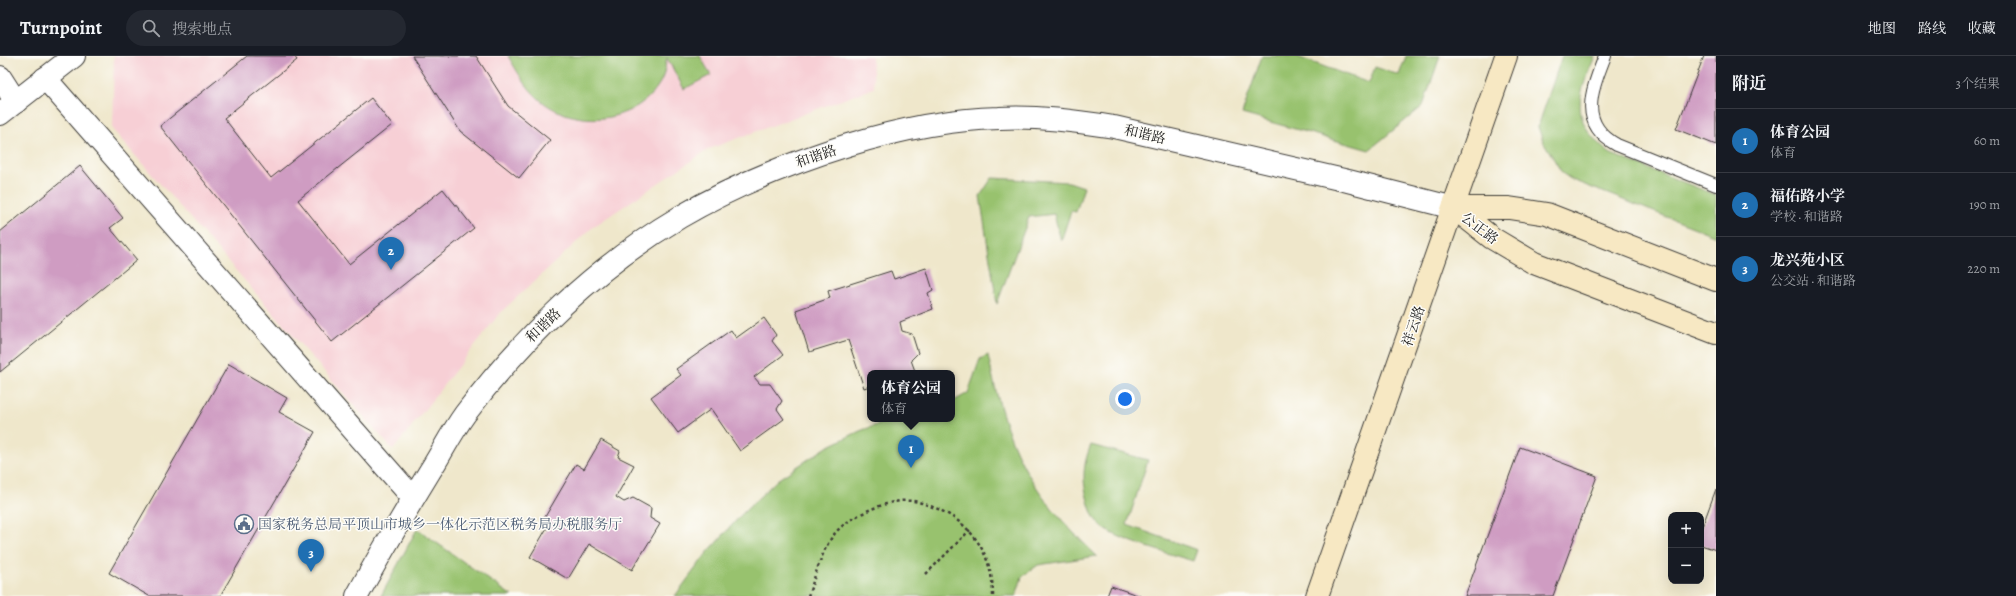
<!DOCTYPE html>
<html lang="zh">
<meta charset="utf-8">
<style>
body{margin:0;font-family:Alegreya,"Noto Serif SC",serif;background:#242831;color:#f1f3f6}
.controls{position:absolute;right:12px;bottom:12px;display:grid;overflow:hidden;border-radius:8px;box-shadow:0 4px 16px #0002}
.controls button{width:36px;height:36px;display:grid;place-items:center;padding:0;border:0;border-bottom:1px solid #363941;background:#171b24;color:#f1f3f6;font:20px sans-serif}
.you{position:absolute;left:1125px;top:343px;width:14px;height:14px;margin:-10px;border:3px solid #fff;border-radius:50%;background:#1a73e8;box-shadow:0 0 0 6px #1a73e833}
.badge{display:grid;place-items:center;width:26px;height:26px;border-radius:50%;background:#1f6fb2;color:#fff;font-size:13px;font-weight:700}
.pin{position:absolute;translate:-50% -33px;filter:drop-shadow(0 1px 2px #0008)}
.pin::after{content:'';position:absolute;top:21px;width:14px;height:12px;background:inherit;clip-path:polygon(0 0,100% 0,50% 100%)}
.popup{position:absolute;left:867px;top:314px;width:88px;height:52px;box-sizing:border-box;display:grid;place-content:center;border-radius:8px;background:#171b24;filter:drop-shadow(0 1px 3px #0005);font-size:13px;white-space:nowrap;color:#9ea1a6}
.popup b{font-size:15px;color:#f1f3f6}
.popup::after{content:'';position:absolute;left:50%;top:100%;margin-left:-8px;border:8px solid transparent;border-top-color:#171b24}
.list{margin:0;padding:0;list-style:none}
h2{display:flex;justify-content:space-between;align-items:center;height:52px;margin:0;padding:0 16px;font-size:17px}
h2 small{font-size:13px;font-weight:400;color:#9ea1a6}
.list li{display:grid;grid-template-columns:26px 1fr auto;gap:12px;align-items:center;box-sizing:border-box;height:64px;padding:0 16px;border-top:1px solid #363941}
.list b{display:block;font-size:15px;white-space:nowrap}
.list p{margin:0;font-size:13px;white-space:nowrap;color:#9ea1a6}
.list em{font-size:13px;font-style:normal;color:#9ea1a6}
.icon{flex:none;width:22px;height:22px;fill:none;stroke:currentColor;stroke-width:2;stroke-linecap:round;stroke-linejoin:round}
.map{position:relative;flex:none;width:1716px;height:540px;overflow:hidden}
header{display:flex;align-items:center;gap:24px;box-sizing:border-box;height:56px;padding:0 20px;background:#171b24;border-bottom:1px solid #363941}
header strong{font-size:19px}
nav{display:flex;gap:22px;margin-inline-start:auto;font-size:14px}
.search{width:280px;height:36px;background:#242831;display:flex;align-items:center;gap:10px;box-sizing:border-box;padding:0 14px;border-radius:22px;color:#9ea1a6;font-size:15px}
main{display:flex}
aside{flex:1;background:#171b24}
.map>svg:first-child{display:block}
</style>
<header>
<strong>Turnpoint</strong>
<div class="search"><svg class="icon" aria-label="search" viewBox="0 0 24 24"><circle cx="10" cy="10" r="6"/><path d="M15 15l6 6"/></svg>搜索地点</div>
<nav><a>地图</a><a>路线</a><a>收藏</a></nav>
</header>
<main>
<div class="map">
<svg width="1716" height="540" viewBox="0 0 1716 540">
<rect width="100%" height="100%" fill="#fdfcf7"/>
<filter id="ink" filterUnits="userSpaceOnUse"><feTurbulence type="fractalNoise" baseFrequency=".025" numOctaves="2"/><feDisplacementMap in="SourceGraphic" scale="8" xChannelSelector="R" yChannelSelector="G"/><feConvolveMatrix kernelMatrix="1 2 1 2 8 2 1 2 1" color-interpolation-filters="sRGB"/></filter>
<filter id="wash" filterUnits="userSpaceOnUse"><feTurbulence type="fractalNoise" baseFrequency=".012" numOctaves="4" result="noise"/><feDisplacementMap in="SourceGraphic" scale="16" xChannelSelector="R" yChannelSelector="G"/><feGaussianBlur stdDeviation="0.9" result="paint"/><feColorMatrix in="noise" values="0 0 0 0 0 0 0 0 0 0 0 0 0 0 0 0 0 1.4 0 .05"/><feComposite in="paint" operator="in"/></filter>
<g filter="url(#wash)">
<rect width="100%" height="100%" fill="#efe7cb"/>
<polygon fill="#f7cfd5" points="114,0 872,0 874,32 709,93 593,171 500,257 393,394 112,73"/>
<g fill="#98c26e" stroke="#5a6f45">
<path d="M508,0h192l11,19 -27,14 -17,-31c-2,6 -2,15 -5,21 -23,45 -88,52 -124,19 -13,-12 -21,-27 -30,-42z"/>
<polygon points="1262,0 1295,0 1369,27 1375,11 1399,19 1406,0 1440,0 1423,50 1369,94 1242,58"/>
<path d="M1562,0h33c-11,28 -25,52 -4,79 6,7 12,14 20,19l105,41v41l-144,-56 -10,-7 -19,-32 -5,-14z"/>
<polygon points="992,122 1069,126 1084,131 1076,156 1071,155 1061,185 1054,158 1029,161 997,248 980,140"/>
<path d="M988,299c7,34 15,68 30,100 18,38 48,72 79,101l-59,9 -16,12 -6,19h-341l32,-43 35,-39 35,-34 50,-33 33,-16 33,-12h59v-17l16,-9 12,-34z"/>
<path d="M1091,389l57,15 -21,65 70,25 -4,11c-22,-7 -77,-21 -92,-35 -9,-8 -12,-21 -15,-33 -4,-17 -2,-32 5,-48z"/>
<polygon points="417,473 512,540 381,540"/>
</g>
<g id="blocks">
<g fill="#cf9cc2">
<polygon points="247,0 294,0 297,4 224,62 271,122 371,42 392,69 298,144 349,208 443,133 474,172 332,286 160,70"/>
<polygon points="412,0 476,0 508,50 550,84 519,122 460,75"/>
<polygon points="1704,0 1716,0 1716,89 1676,73"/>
<polygon points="80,110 123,162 110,172 137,204 0,316 0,176"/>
<polygon points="926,212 933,234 928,237 933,253 900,266 902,275 912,278 918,297 911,304 915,315 910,317 870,317 870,330 864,332 848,284 809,296 796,254 830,242 828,235 891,215 894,223"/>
<polygon points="764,262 776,279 772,285 783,299 754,321 760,328 770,328 782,345 777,353 784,363 740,395 711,353 678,377 651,341 681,319 676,313 731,274 736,282"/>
<polygon points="229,308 287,342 279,356 315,376 220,540 149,540 109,517"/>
<polygon points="601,384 620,395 618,401 634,409 616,441 624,446 633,442 651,452 650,462 660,468 632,514 589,488 568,523 530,501 548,470 542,466 576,408 584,413"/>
<polygon points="1520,391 1597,420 1553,540 1465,540"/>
<polygon points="1716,433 1716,494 1701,489 1701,474"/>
<polygon points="1111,530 1140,540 1107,540"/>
</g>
</g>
</g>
<g filter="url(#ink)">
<use href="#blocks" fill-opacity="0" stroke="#3c3a36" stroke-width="1"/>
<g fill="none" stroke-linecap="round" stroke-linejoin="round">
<g stroke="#3c3a36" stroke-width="14">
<path id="service" d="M1605,0c-13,34 -28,67 12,89l99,40"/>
</g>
<g stroke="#3c3a36" stroke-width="24">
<polyline id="minor" points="0,21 16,46"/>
</g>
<g stroke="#3c3a36" stroke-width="24">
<g id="tertiary">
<polyline points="45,22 413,442"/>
<polyline points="0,58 74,0"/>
<path d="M357,540c23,-42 48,-84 73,-125 12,-19 22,-39 35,-57 58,-77 132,-148 215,-197 53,-31 110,-54 168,-72 49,-15 99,-26 151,-27 39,-2 76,3 115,9l234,54 106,27"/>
</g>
</g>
<g stroke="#3c3a36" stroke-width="24">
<g id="secondary">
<polyline points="1454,152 1492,182 1534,207 1716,277"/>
<polyline points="1454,152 1509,152 1547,158 1716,224"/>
<polyline points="1317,540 1506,0"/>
</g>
</g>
<g stroke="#3c3a36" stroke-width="2.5" stroke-dasharray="3 3" stroke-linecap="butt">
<polyline points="926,518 970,474"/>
<path d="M808,540c8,-21 15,-53 32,-68 15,-14 51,-30 72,-27 6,0 12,3 18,5 40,14 63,47 63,90"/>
</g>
<use href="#service" stroke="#fff" stroke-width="12"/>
<use href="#minor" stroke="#fff" stroke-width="22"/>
<use href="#tertiary" stroke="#fff" stroke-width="22"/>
<use href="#secondary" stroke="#f7e8c3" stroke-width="22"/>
</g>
</g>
<defs>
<g id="civic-ring" transform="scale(1)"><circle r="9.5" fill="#fdfcf7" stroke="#5c6f8a" stroke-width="1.5"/><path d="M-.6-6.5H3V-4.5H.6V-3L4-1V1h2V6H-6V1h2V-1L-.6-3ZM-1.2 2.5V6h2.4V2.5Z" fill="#5c6f8a"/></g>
</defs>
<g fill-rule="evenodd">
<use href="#civic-ring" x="244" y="468"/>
</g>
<g text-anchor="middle" stroke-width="3" stroke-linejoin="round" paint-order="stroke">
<g font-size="14" fill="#1c1c1c" stroke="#fdfcf7">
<text transform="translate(1145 78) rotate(13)" y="5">和谐路</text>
<text transform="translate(816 100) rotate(-19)" y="5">和谐路</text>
<text transform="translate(1480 172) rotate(37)" y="5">公正路</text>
<text transform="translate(543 269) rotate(-44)" y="5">和谐路</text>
<text transform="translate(1413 270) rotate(-71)" y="5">祥云路</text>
</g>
<g font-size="14" fill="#4e5e75" stroke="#fdfcf7" text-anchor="start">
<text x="258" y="473">国家税务总局平顶山市城乡一体化示范区税务局办税服务厅</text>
</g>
</g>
</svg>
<div class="controls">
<button>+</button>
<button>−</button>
</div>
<div class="you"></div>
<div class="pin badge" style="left:911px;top:412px">1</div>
<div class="popup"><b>体育公园</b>体育</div>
<div class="pin badge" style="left:391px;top:214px">2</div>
<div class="pin badge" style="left:311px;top:516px">3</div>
</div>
<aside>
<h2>附近<small>3个结果</small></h2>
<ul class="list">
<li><span class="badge">1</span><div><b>体育公园</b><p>体育</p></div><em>60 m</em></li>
<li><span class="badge">2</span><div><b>福佑路小学</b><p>学校 · 和谐路</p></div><em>190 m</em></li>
<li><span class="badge">3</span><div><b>龙兴苑小区</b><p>公交站 · 和谐路</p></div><em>220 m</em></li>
</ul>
</aside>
</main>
